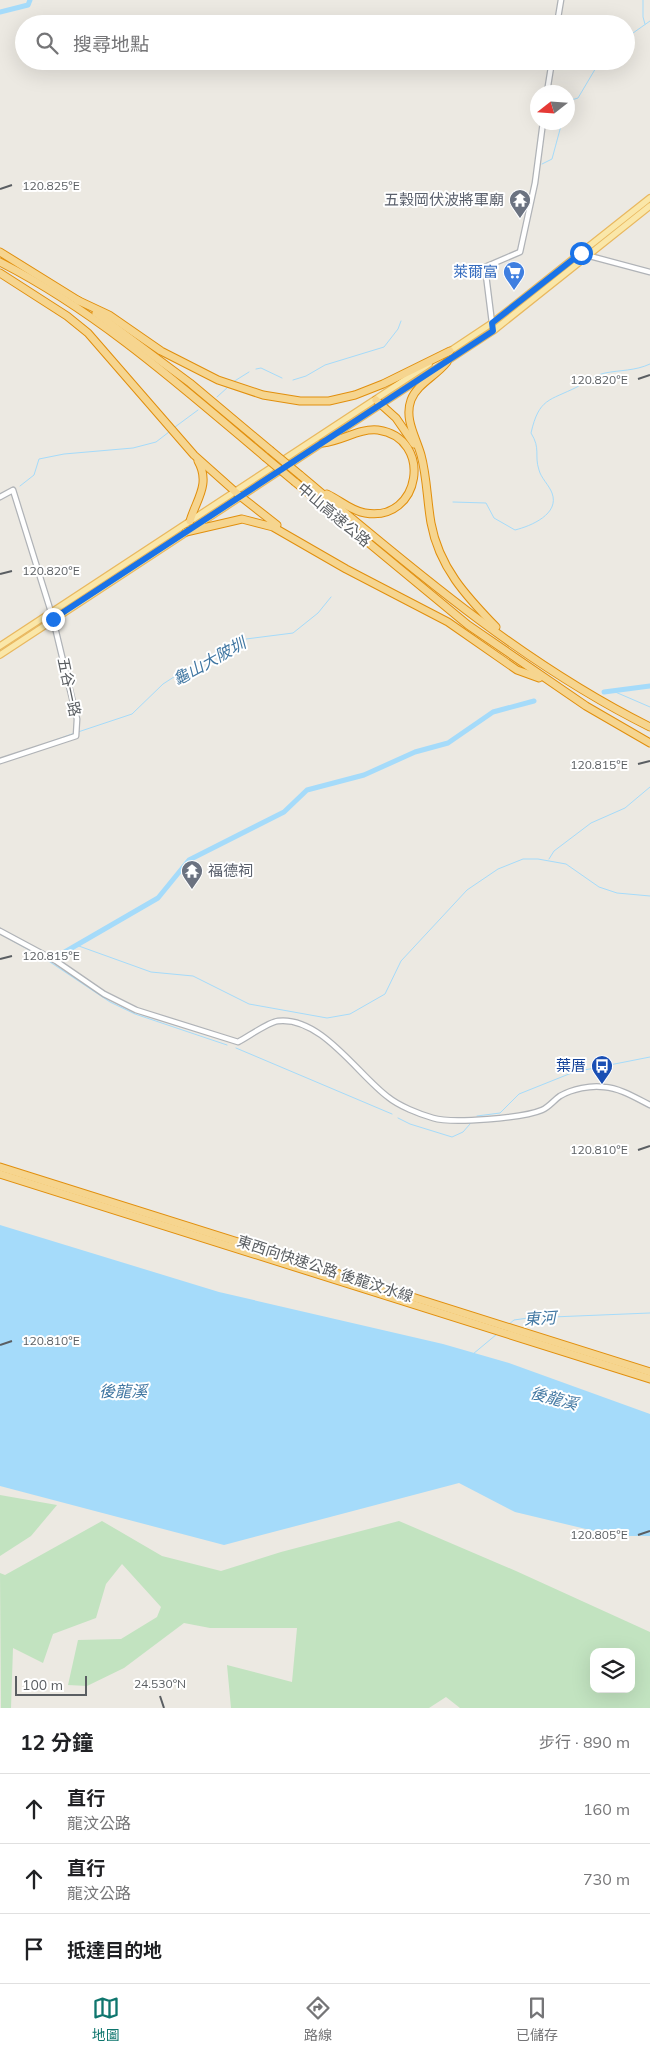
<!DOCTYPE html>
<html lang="zh-TW">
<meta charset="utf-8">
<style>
body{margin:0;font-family:Mulish,"Noto Sans TC",sans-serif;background:#f2f2f2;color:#202124}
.controls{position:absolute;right:15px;bottom:15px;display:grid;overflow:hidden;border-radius:10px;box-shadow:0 5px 20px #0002}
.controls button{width:45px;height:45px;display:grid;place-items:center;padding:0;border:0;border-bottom:1px solid #e0e0e0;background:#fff;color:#202124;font:25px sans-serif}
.compass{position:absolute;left:530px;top:85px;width:45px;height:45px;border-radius:50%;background:#fff;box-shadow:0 5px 20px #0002;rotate:253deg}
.scale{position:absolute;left:15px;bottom:12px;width:72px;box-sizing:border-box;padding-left:5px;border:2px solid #5a5e62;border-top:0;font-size:14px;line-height:18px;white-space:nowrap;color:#5a5e62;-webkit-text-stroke:4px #fff;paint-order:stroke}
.stop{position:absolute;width:15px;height:15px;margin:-11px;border:4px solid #1a73e8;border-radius:50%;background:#fff}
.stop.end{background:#1a73e8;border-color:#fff;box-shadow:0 1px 5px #0008}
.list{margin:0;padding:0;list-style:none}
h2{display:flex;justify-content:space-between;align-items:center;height:65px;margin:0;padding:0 20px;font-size:21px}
h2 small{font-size:16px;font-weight:400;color:#757577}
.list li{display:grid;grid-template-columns:32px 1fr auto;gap:15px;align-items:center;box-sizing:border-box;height:70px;padding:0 20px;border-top:1px solid #e0e0e0}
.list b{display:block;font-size:19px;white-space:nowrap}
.list p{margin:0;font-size:16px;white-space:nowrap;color:#757577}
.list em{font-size:16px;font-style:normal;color:#757577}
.icon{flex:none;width:28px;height:28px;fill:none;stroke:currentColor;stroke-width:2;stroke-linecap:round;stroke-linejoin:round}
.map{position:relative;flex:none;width:650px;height:1708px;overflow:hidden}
.search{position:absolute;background:#fff;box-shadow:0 5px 20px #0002;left:15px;right:15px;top:15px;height:55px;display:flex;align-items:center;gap:12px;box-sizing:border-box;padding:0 18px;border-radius:28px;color:#757577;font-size:19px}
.sheet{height:275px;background:#fff}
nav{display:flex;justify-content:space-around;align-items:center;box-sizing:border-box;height:70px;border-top:1px solid #e0e0e0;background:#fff;font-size:14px;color:#757577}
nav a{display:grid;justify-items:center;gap:2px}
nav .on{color:#0f766e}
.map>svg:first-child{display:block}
</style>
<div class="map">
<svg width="650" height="1708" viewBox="0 0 650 1708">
<rect width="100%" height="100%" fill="#ece9e2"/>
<g fill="#c2e3c0" fill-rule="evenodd">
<polygon points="0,1495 57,1505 31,1536 0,1556"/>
<path d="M102,1521l60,35 59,15 60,-19 118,-31 117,50 134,61v76h-190l-14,-11 -17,11h-198l-4,-43 65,17 5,-54h-87l-26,-5 -60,45 -37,18 -19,-1 10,-45 43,-1 36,-22 4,-10 -39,-43 -16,20 -10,34 -43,16 -10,29 -30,-15 -2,60h-10l-1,-135 5,2zM594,1652h37v37h-37z"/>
</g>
<polygon fill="#a5dbfa" points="0,1225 219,1292 443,1344 509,1363 650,1414 650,1536 615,1536 515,1512 459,1483 224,1545 0,1486"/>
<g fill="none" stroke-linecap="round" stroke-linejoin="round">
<g stroke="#a5dbfa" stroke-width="1">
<polyline points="643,0 643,17 645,24"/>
<polyline points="626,38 650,21"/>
<polyline points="568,105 568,101 578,98 600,61"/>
<polyline points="542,164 552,159 562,122"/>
<polyline points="256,369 261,368 282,378"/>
<polyline points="293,380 306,376 325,365 384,347 398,329 401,321"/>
<polyline points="233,382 249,372"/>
<polyline points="217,397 228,387"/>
<polyline points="175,427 198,410"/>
<polyline points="20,486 34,475 39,459 64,454 133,448 156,442 169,432"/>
<path d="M453,502l33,1 8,15 21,12c16,-4 45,-16 37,-37 -3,-8 -11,-15 -13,-23 -5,-15 2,-21 -8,-37 8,-35 18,-32 46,-46 8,-5 18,-12 28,-14 15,-3 30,-2 45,-9"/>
<polyline points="613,691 650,707"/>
<polyline points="78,732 132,714 163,684 180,673 246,639 293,633 318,613 331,597"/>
<polyline points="22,752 75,733"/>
<polyline points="549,859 554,851 591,823 625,808 650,787"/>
<polyline points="0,934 44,958 110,1002 135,1014 227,1045"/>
<polyline points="76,945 151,972 193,976 249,1004 327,1018 350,1014 385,994 401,961 467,890 498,869 523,859 538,859 566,864 599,887 617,893 650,896"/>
<polyline points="236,1048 392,1114"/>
<polyline points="477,1116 500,1113 519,1094 574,1072 650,1057"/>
<polyline points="398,1118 410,1124 452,1137 463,1132 470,1124"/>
<polyline points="508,1325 514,1320 528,1318 650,1313"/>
<polyline points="473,1354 497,1334"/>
</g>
<g stroke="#a5dbfa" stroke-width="5">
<polyline points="0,12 28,5 30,0"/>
<polyline points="604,692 650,686"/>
<polyline points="44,958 63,953 158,898 189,860 284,812 307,790 364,775 415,752 448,743 493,712 534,701"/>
</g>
<g stroke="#b0b3b7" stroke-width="7">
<g id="minor">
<polyline points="557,24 561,0"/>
<polyline points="547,92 552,61"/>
<polyline points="586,255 650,272"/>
<polyline points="493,331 485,267 520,252 535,183 543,122"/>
<polyline points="0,497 13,490 51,612"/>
<polyline points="0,761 76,736 77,719 53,619"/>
<path d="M0,931l56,30 48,33 32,16 102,32c10,-5 30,-20 40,-21 43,-5 80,54 110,76 11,9 31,17 45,21 19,6 90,0 109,-8 7,-3 12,-10 18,-14 12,-7 31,-11 44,-9 16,1 32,11 46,18"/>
</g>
</g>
<g stroke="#e9b85f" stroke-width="8">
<g id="major">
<polyline points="447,353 492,323 650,198"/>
<polyline points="0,646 429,364"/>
<polyline points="0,655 493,331 650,206"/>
</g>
</g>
<g stroke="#e18f0d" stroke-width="9">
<g id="highway">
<polyline points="0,252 79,301"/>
<path d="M0,262c98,50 182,125 265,195"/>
<polyline points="0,273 67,316 88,333 194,455 240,496 277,525"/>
<polyline points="77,300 109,315 161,351 218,380 263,395 300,401 329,401 355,395 383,384 450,351"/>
<polyline points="96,313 190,383 270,450"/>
<path d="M447,362c-11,14 -30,22 -36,38 -7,19 5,37 10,55 6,22 6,45 10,68 8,44 35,73 65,104"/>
<polyline points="376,400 396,418 414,444"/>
<path d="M323,443c19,-2 36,-15 55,-13 56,8 43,93 -13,83 -14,-2 -25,-13 -38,-19"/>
<path d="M300,475c110,92 221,188 350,252"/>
<polyline points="295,482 468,625 586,706 650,743"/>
<path d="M190,521c6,-21 21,-37 8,-60"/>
<polyline points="186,532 242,519 273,527 346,569 448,622 517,670 539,678"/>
<polyline points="0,1167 650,1372"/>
<polyline points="0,1174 650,1379"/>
</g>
</g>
<use href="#minor" stroke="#fff" stroke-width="4.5"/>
<use href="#major" stroke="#fae7a9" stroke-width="5.5"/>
<use href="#highway" stroke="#f6d58f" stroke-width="7"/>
<g stroke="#e18f0d" stroke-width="9" stroke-linecap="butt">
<g id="highway-bridge">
<polyline points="270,450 300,475"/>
<polyline points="265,457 295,482"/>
</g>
</g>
<use href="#highway-bridge" stroke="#f6d58f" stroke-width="7"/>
</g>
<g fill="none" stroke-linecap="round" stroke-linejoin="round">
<polyline stroke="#1a73e8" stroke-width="6" points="53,619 493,331 492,323 581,253"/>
</g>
<path fill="none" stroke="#5a5e62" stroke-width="2" d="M0,189l12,-4M638,379l12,-4M0,574l12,-3M638,764l12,-3M0,959l12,-3M638,1150l12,-4M0,1345l12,-4M638,1535l12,-4M160,1696l4,12"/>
<defs>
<g id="temple-pin" transform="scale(1.125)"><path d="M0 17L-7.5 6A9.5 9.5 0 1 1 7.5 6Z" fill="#6b7280" stroke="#fff"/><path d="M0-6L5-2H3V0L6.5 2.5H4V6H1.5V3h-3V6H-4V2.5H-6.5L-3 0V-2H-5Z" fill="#fff"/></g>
<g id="supermarket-pin" transform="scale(1.125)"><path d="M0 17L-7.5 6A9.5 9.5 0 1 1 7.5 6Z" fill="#3f7fe0" stroke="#fff"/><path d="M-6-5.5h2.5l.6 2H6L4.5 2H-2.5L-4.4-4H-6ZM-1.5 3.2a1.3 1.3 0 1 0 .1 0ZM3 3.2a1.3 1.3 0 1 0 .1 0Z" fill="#fff"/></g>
<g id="bus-pin" transform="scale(1.125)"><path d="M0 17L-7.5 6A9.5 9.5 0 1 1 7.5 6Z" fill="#1a4fb4" stroke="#fff"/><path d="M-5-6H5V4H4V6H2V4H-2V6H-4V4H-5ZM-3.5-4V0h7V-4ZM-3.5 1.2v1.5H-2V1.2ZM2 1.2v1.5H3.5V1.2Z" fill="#fff"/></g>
</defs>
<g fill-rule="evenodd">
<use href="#temple-pin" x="520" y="200"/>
<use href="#supermarket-pin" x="514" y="272"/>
<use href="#temple-pin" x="192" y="871"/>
<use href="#bus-pin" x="602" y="1066"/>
</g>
<g text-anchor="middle" stroke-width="4" stroke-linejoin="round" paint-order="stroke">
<g font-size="15" fill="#5b616d" stroke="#fff" text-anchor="end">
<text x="504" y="205">五穀岡伏波將軍廟</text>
<text x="208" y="876" text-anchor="start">福德祠</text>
</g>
<g font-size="15" fill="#366cbe" stroke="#fff" text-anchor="end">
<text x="498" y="277">萊爾富</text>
</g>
<g font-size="15" fill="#5a5e62" stroke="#fff">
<text transform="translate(334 515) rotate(40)" y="5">中山高速公路</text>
<text transform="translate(69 687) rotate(78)" y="5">五谷一路</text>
<text transform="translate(325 1269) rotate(18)" y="5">東西向快速公路 後龍汶水線</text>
</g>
<g font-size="15" fill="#164399" stroke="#fff" text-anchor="end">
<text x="586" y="1071">葉厝</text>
</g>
<g font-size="16" font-style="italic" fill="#4177a2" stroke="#fff">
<text transform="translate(209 661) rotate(-29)" y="6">龜山大陂圳</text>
<text transform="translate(540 1318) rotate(-3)" y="6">東河</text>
<text x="123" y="1397">後龍溪</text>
<text transform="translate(554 1398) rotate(15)" y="6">後龍溪</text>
</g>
</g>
<g font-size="12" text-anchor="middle" fill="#5a5e62" stroke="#fff" stroke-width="4" stroke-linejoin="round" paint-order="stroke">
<text x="51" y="190">120.825°E</text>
<text x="599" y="384">120.820°E</text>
<text x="51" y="575">120.820°E</text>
<text x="599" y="769">120.815°E</text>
<text x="51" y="960">120.815°E</text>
<text x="599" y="1154">120.810°E</text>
<text x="51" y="1345">120.810°E</text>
<text x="599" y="1539">120.805°E</text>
<text x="160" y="1688">24.530°N</text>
</g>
</svg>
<div class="controls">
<button><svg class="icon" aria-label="layers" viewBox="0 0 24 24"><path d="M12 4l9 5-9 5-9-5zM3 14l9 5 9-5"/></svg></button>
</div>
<svg class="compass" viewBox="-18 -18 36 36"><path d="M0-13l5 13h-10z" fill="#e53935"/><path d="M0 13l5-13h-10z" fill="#757577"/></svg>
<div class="scale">100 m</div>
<div class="stop" style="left:581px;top:253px"></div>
<div class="stop end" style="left:53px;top:619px"></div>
<div class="search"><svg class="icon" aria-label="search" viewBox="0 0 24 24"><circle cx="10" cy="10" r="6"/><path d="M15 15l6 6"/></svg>搜尋地點</div>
</div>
<section class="sheet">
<h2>12 分鐘<small>步行 · 890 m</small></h2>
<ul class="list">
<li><svg class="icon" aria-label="ahead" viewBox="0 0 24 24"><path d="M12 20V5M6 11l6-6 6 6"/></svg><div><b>直行</b><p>龍汶公路</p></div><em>160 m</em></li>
<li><svg class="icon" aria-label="ahead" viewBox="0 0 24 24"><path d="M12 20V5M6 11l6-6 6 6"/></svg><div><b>直行</b><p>龍汶公路</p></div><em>730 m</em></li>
<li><svg class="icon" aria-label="arrive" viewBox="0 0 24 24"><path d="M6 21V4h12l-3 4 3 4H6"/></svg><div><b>抵達目的地</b></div></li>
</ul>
</section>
<nav>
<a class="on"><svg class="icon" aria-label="map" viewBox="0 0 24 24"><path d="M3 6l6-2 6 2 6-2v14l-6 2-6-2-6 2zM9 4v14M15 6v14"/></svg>地圖</a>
<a><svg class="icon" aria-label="directions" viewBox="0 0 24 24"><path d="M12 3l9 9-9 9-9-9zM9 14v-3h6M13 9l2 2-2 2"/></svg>路線</a>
<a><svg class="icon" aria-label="saved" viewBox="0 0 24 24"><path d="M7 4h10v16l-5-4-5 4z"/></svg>已儲存</a>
</nav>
